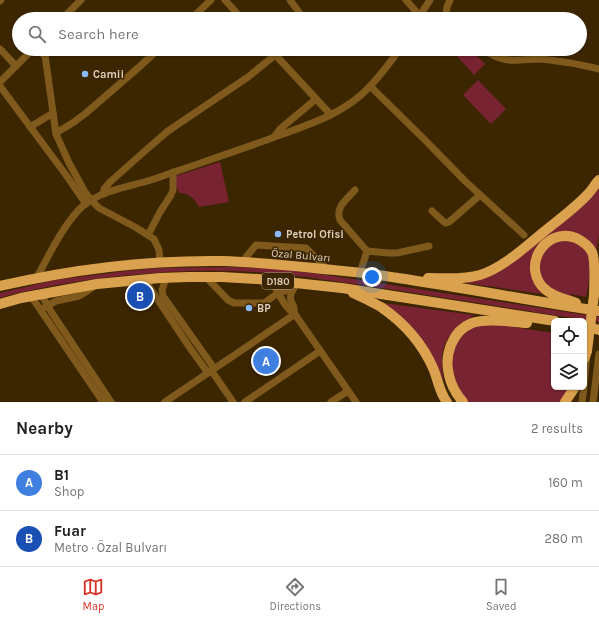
<!DOCTYPE html>
<meta charset="utf-8">
<style>
body{margin:0;font-family:Karla,sans-serif;background:#f6f6f6;color:#202124}
.controls{position:absolute;right:12px;bottom:12px;display:grid;overflow:hidden;border-radius:6px;box-shadow:0 1px 3px #0004}
.controls button{width:36px;height:36px;display:grid;place-items:center;padding:0;border:0;border-bottom:1px solid #e0e0e0;background:#fff;color:#202124;font:20px sans-serif}
.you{position:absolute;left:372px;top:277px;width:14px;height:14px;margin:-10px;border:3px solid #fff;border-radius:50%;background:#1a73e8;box-shadow:0 0 0 6px #1a73e833}
.badge{display:grid;place-items:center;width:26px;height:26px;border-radius:50%;background:#d93025;color:#fff;font-size:13px;font-weight:700}
.pin{position:absolute;translate:-50% -50%;border:2px solid #fff;box-shadow:0 1px 4px #0006}
.list{margin:0;padding:0;list-style:none}
h2{display:flex;justify-content:space-between;align-items:center;height:52px;margin:0;padding:0 16px;font-size:17px}
h2 small{font-size:13px;font-weight:400;color:#757577}
.list li{display:grid;grid-template-columns:26px 1fr auto;gap:12px;align-items:center;box-sizing:border-box;height:56px;padding:0 16px;border-top:1px solid #e0e0e0}
.list b{display:block;font-size:15px;white-space:nowrap}
.list p{margin:0;font-size:13px;white-space:nowrap;color:#757577}
.list em{font-size:13px;font-style:normal;color:#757577}
.icon{flex:none;width:22px;height:22px;fill:none;stroke:currentColor;stroke-width:2;stroke-linecap:round;stroke-linejoin:round}
.map{position:relative;flex:none;width:599px;height:402px;overflow:hidden}
.search{position:absolute;background:#fff;box-shadow:0 1px 3px #0004;left:12px;right:12px;top:12px;height:44px;display:flex;align-items:center;gap:10px;box-sizing:border-box;padding:0 14px;border-radius:22px;color:#757577;font-size:15px}
.sheet{height:164px;background:#fff}
nav{display:flex;justify-content:space-around;align-items:center;box-sizing:border-box;height:56px;border-top:1px solid #e0e0e0;background:#fff;font-size:11px;color:#757577}
nav a{display:grid;justify-items:center;gap:2px}
nav .on{color:#d93025}
.map>svg:first-child{display:block}
</style>
<div class="map">
<svg width="599" height="402" viewBox="0 0 599 402">
<rect width="100%" height="100%" fill="#3c2600"/>
<g fill="#782331">
<polygon points="462,49 470,49 485,64 474,75 456,55"/>
<polygon points="478,80 506,109 491,124 463,95"/>
<path d="M220,162l9,40 -30,5c-4,-8 -10,-14 -20,-14l-3,-8v-9z"/>
<polygon points="599,186 599,235 596,253 565,232 552,234 534,253 543,292 542,294 466,283 465,281 478,279"/>
<polygon points="570,240 587,250 591,265 588,287 586,297 571,294 570,296 549,288 540,275 539,261 548,245 554,241"/>
<path d="M233,267l36,1 44,5 286,44v5c-70,-11 -140,-22 -210,-33 -44,-6 -88,-14 -133,-17 -69,-4 -140,2 -209,15 -15,3 -31,6 -47,11v-5l55,-13 72,-9 31,-3z"/>
<path d="M383,303l91,12c-8,7 -18,13 -24,21 -11,13 -8,30 -6,46l-13,-28 -16,-24z"/>
<path d="M486,323l68,10v54h17l-10,15h-93c-16,-21 -25,-51 -2,-70 5,-5 13,-7 20,-9z"/>
</g>
<g fill="none" stroke-linecap="round" stroke-linejoin="round">
<g stroke="#7f5a1c" stroke-width="7">
<polyline points="225,0 242,19"/>
<polyline points="290,0 304,19"/>
<polyline points="406,0 420,16"/>
<polyline points="450,0 447,7 446,13 451,19"/>
<polyline points="0,1 1,0"/>
<polyline points="62,19 81,0"/>
<polyline points="191,19 211,0"/>
<polyline points="419,19 424,9 430,0"/>
<polyline points="0,49 16,66"/>
<polyline points="33,49 45,55 45,49"/>
<polyline points="270,49 331,115"/>
<path d="M484,49c17,15 32,11 53,10 6,0 13,1 19,2 14,1 29,5 43,8"/>
<polyline points="45,55 56,134 69,163 85,192 92,201 99,208 135,227 154,239 159,250 160,262"/>
<polyline points="0,82 33,49"/>
<polyline points="0,86 66,175 86,204"/>
<polyline points="370,86 425,140 465,181 524,235"/>
<polyline points="30,127 53,113"/>
<polyline points="56,133 74,122 86,113 138,68 159,49"/>
<polyline points="274,137 280,129 316,99"/>
<path d="M355,190c-8,9 -20,17 -15,30l27,31"/>
<polyline points="103,194 104,189 110,182 146,150 168,131 248,77 275,55"/>
<polyline points="432,211 444,222 446,223 449,222 480,195"/>
<polyline points="148,235 160,212 171,195 173,190 173,172"/>
<polyline points="242,262 256,245 306,248 327,269"/>
<polyline points="360,273 367,251 388,253 397,253 429,246"/>
<polyline points="206,277 228,300 234,303 264,303 278,293 293,289"/>
<polyline points="166,278 162,290 163,296 214,368"/>
<path d="M36,279c12,-22 29,-58 48,-74 20,-16 46,-18 70,-26 43,-15 86,-29 129,-45 27,-10 55,-19 78,-39 15,-13 27,-30 39,-46"/>
<polyline points="144,279 190,348 208,373"/>
<path d="M271,280c6,10 14,29 23,33l62,89"/>
<path d="M294,288c-9,15 2,13 0,25"/>
<polyline points="41,294 52,313 111,402"/>
<polyline points="31,296 103,402"/>
<polyline points="44,308 56,301 79,296 86,292 96,285"/>
<polyline points="211,370 233,402"/>
<polyline points="584,384 587,355"/>
<polyline points="165,402 295,314"/>
<polyline points="245,402 320,351"/>
<polyline points="331,402 348,391"/>
<polyline points="582,402 584,387"/>
<polyline points="593,402 599,354"/>
</g>
<g stroke="#daa24e" stroke-width="10">
<path d="M428,278c17,0 35,2 52,-3 22,-7 43,-26 61,-41 16,-13 33,-25 47,-40 4,-4 7,-10 11,-14"/>
<path d="M0,286c73,-17 148,-26 223,-25 30,1 61,4 91,7 28,3 56,5 84,10 67,10 134,23 201,33"/>
<path d="M353,293c9,4 19,9 28,14 22,15 41,36 52,61 5,11 6,24 14,34"/>
<path d="M576,303c-10,-4 -22,-6 -30,-13 -26,-21 -2,-64 30,-52 6,3 13,8 16,14 4,9 2,32 2,43"/>
<polyline points="0,304 21,298 97,284 160,278 188,277 222,277 258,279 342,288 555,321"/>
<polyline points="584,326 599,330"/>
<polyline points="584,359 587,351"/>
<path d="M463,402c-7,-8 -12,-17 -14,-27 -5,-20 3,-44 23,-52 16,-5 38,-1 55,0"/>
<polyline points="565,402 575,387"/>
</g>
<polyline stroke="#daa24e" stroke-width="10" points="587,351 594,295"/>
</g>
<g fill="#88bafc" stroke="#3c2600" stroke-width="1.5">
<circle cx="85" cy="74" r="4"/>
<circle cx="278" cy="234" r="4"/>
<circle cx="249" cy="308" r="4"/>
</g>
<g text-anchor="middle" stroke-width="3" stroke-linejoin="round" paint-order="stroke">
<rect fill="#3c2600" stroke="#af9e86" stroke-width="1" x="262" y="273" width="32" height="16" rx="3"/>
<g font-size="10" font-weight="bold" fill="#e0d1bf">
<text x="278" y="285">D180</text>
</g>
<g font-size="11" font-weight="bold" fill="#e0d1bf" stroke="#3c2600" text-anchor="start">
<text x="93" y="78">Camii</text>
<text x="286" y="238">Petrol Ofisi</text>
<text x="257" y="312">BP</text>
</g>
<g font-size="11" fill="#e0d1bf" stroke="#3c2600">
<text transform="translate(301 255) rotate(5)" y="4">Özal Bulvarı</text>
</g>
</g>
</svg>
<div class="controls">
<button><svg class="icon" aria-label="locate" viewBox="0 0 24 24"><circle cx="12" cy="12" r="6"/><path d="M12 2v4M12 18v4M2 12h4M18 12h4"/></svg></button>
<button><svg class="icon" aria-label="layers" viewBox="0 0 24 24"><path d="M12 4l9 5-9 5-9-5zM3 14l9 5 9-5"/></svg></button>
</div>
<div class="you"></div>
<div class="pin badge" style="left:266px;top:361px;background:#3f7fe0">A</div>
<div class="pin badge" style="left:140px;top:296px;background:#1a4fb4">B</div>
<div class="search"><svg class="icon" aria-label="search" viewBox="0 0 24 24"><circle cx="10" cy="10" r="6"/><path d="M15 15l6 6"/></svg>Search here</div>
</div>
<section class="sheet">
<h2>Nearby<small>2 results</small></h2>
<ul class="list">
<li><span class="badge" style="background:#3f7fe0">A</span><div><b>B1</b><p>Shop</p></div><em>160 m</em></li>
<li><span class="badge" style="background:#1a4fb4">B</span><div><b>Fuar</b><p>Metro · Özal Bulvarı</p></div><em>280 m</em></li>
</ul>
</section>
<nav>
<a class="on"><svg class="icon" aria-label="map" viewBox="0 0 24 24"><path d="M3 6l6-2 6 2 6-2v14l-6 2-6-2-6 2zM9 4v14M15 6v14"/></svg>Map</a>
<a><svg class="icon" aria-label="directions" viewBox="0 0 24 24"><path d="M12 3l9 9-9 9-9-9zM9 14v-3h6M13 9l2 2-2 2"/></svg>Directions</a>
<a><svg class="icon" aria-label="saved" viewBox="0 0 24 24"><path d="M7 4h10v16l-5-4-5 4z"/></svg>Saved</a>
</nav>
